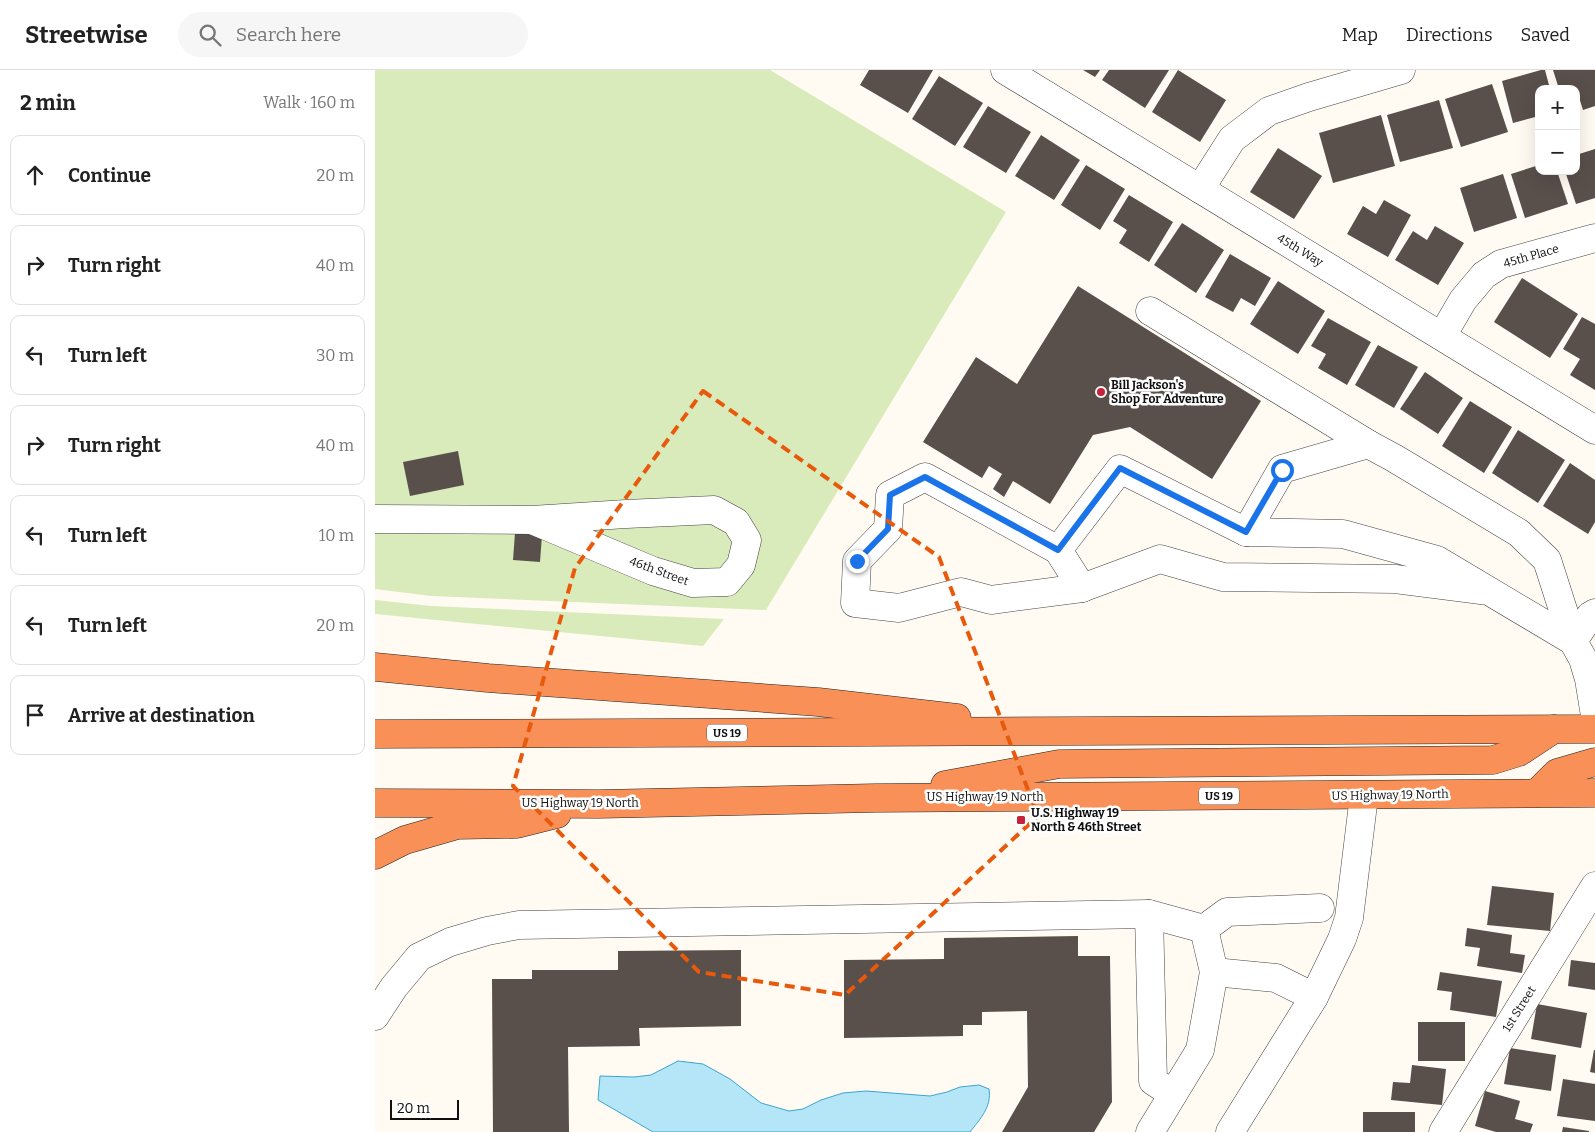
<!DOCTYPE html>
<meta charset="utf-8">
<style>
body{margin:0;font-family:Bitter,serif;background:#f6f6f6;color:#222}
.controls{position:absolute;right:15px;top:15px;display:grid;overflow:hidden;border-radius:10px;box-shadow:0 5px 20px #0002}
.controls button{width:45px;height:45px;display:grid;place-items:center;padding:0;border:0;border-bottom:1px solid #e0e0e0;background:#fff;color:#222;font:25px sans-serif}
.scale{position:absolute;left:15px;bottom:12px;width:69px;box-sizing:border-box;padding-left:5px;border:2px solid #101010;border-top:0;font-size:14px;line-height:18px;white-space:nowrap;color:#101010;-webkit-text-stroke:4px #fff;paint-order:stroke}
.stop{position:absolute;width:15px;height:15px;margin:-11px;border:4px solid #1a73e8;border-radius:50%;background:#fff}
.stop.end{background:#1a73e8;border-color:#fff;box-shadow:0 1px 5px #0008}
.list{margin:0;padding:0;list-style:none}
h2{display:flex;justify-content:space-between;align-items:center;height:65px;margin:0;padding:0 20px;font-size:21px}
h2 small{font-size:16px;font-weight:400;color:#767676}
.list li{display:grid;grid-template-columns:32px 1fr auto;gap:15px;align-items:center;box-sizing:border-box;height:80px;margin:0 10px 10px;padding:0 10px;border:1px solid #e0e0e0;border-radius:10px}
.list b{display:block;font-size:19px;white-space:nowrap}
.list em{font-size:16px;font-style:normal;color:#767676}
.icon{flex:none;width:28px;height:28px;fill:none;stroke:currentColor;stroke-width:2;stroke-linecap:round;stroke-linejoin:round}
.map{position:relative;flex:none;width:1220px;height:1062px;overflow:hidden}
header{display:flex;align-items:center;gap:30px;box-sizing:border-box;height:70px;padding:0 25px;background:#fff;border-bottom:1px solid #e0e0e0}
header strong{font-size:24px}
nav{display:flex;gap:28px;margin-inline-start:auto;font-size:18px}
.search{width:350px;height:45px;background:#f6f6f6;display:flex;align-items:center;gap:12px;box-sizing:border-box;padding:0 18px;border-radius:28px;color:#767676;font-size:19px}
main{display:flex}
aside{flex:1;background:#fff}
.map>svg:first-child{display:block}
</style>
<header>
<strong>Streetwise</strong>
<div class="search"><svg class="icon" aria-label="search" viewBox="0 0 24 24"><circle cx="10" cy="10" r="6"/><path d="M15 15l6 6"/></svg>Search here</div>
<nav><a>Map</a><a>Directions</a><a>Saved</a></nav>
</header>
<main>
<aside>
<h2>2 min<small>Walk · 160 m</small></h2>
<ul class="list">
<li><svg class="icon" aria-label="ahead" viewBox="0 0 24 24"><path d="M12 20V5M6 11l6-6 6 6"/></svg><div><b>Continue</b></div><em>20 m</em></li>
<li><svg class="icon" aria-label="right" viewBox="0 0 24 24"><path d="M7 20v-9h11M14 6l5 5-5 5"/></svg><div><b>Turn right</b></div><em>40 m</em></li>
<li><svg class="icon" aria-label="left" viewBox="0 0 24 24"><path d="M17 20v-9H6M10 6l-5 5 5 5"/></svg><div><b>Turn left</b></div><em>30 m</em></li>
<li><svg class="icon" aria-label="right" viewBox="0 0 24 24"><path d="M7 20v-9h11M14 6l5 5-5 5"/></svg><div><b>Turn right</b></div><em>40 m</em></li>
<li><svg class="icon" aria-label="left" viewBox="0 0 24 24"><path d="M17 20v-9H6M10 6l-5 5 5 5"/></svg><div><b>Turn left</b></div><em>10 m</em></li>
<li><svg class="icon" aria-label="left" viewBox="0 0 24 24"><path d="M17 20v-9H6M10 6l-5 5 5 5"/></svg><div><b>Turn left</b></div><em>20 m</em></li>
<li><svg class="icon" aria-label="arrive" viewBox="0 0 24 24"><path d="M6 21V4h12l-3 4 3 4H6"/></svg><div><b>Arrive at destination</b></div></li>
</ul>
</aside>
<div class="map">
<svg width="1220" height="1062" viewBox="0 0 1220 1062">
<rect width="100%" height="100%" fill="#fffbf2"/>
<g fill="#d9ebba">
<polygon points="0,0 395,0 631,142 391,540 56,526 0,519"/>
<polygon points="0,530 56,536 349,549 328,576 0,544"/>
</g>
<path fill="#b5e6f8" stroke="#39a5d2" d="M303,991l25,3 27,15 31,24 28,8 14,-2 18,-9 22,-7 23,-2 64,5 17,-4 13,-5 19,-2 10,4c3,18 -9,30 -19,43h-317l-55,-32 2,-24 34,1 17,-2z"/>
<g fill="#594f4b">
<polygon points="494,0 558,0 533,43 485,15"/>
<polygon points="708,0 725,0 720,7"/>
<polygon points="734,0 794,0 770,38 727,10"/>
<polygon points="803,0 851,30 825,72 777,42"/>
<polygon points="1166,0 1170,0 1175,19 1164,19 1164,46 1138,53 1127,11"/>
<polygon points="1178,0 1220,0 1220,36 1208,40 1203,24 1201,25 1201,19 1184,19"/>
<polygon points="564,6 608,33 580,76 537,49"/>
<polygon points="1117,14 1133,62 1086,77 1070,29"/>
<polygon points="1064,30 1078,78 1025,92 1012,45"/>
<polygon points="613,36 656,62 631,103 588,77"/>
<polygon points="1006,45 1020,96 958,113 944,63"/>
<polygon points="666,65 705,90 679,130 640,106"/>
<polygon points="903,78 947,106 919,149 875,122"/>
<polygon points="1220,79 1220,128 1201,134 1190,101 1201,101 1201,85"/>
<polygon points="711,95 750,119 725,160 686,135"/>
<polygon points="1164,95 1164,101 1182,101 1193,134 1150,148 1136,104"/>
<polygon points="1128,104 1142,148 1099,162 1085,118"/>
<polygon points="754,125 798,152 774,192 744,173 752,160 738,151"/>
<polygon points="1009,130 1036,145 1013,187 972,164 988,136 1001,144"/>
<polygon points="807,153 849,180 821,223 779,195"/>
<polygon points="1060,156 1089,173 1063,215 1020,190 1038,161 1052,170"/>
<polygon points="855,184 896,208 880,236 866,228 858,242 830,227"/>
<polygon points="1147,208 1203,244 1175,288 1119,252"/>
<polygon points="903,211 950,241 923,284 875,254"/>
<polygon points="703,216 886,331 837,409 755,357 718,365 675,434 638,411 629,427 618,419 627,404 614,396 607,408 548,372 601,287 642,314"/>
<polygon points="1207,247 1220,254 1220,320 1195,305 1205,289 1188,279"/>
<polygon points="953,248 996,272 972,315 943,298 951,284 936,276"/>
<polygon points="1003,275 1043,297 1019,338 980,315"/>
<polygon points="1050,302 1088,328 1063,364 1025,339"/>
<polygon points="1095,331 1137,357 1109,403 1067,376"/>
<polygon points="1143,360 1190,390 1163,433 1117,403"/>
<polygon points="83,381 89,415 35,426 28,392"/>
<polygon points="1195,393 1220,410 1220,452 1213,464 1168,436"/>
<polygon points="140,463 167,465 165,492 138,490"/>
<polygon points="1117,816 1179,823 1175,861 1112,855"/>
<polygon points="1092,858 1137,865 1135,883 1150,885 1147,903 1102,896 1105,878 1090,876"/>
<polygon points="703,866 703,886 735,886 737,1032 719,1062 627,1062 653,1017 652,941 607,942 607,955 588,955 588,966 469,968 469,890 569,889 569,868"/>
<polygon points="366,880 366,956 264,958 265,976 193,977 194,1062 118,1062 117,909 157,909 157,900 243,900 243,881"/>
<polygon points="1196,890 1220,893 1220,920 1193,916"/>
<polygon points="1065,902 1127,911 1121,947 1075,940 1077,922 1062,920"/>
<polygon points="1162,934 1212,943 1206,978 1156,969"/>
<rect x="1043" y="952" width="47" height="39"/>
<polygon points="1135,978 1181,985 1176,1021 1129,1014"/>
<polygon points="1219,980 1220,980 1220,1003 1215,1002"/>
<polygon points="1037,995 1071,999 1067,1035 1016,1030 1018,1012 1035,1013"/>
<polygon points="1188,1009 1220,1014 1220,1051 1182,1046"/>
<polygon points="1110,1021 1145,1031 1140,1049 1158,1054 1155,1062 1121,1062 1100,1056"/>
<rect x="988" y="1042" width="52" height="20"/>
<polygon points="1188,1057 1214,1061 1214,1062 1187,1062"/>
</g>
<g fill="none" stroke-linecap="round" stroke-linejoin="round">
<g stroke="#434343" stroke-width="29">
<g id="minor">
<polyline points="630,0 1220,360"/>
<polyline points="825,119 857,69 894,41 934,27 1026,0"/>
<polyline points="775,241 993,374"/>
<polyline points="1067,266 1088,230 1109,205 1126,194 1220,168"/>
<polyline points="0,449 157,450 251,444 339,440 361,452 372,470 366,495 352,512 318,513 278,501 157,450"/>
<polyline points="871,462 907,399 993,374 1019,388 1144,463 1172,490 1198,571"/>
<polyline points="683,480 550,407 515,425 513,459 482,491 480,533 524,538 586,522 616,530 707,518"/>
<polyline points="1114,521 1020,509 848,507 785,489 707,518 683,480 745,399 871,462 968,464 1062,490 1198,571 1208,589 1214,609 1220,646"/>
<polyline points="1198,571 1215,546 1220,543"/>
<polyline points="774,844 778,1011 798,1024"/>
<polyline points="829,859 852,842 945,838"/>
<polyline points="0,946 19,917 44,887 75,872 112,861 144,855 774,844 829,859 839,902"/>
<polyline points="775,1062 825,980 839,902 901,908 939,927"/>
<polyline points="855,1062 939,927 967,869 974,848 989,726"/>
<polyline points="1068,1062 1220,816"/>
</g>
</g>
<g stroke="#212121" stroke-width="29">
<g id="highway">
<polyline points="0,597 113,608 443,632 582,648"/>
<polyline points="0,664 1220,659"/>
<polyline points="570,715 684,694 1118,690 1144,682 1179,659"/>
<polyline points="1162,723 1182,703 1220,692"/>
<polyline points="0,733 224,734 500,728 1220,723"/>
<polyline points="0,785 30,770 82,755 142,754 182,744"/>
</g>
</g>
<use href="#minor" stroke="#fff" stroke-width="28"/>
<use href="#highway" stroke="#f89057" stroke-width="28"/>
</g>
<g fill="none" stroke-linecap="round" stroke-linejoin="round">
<polyline stroke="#1a73e8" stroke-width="6" points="482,491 513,459 515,425 550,407 683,480 745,398 871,462 907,400"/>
</g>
<path fill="none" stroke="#e8590c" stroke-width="4" stroke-dasharray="10 6" stroke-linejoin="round" d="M328,321l236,166 99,259 -193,179 -146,-23 -186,-186 62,-218z"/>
<g fill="#c5223b" stroke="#fff" stroke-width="2">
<circle cx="726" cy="322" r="5"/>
<rect x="641" y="745" width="10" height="10" rx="2.5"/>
</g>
<g text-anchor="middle" stroke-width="5" stroke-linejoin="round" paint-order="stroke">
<g fill="#fff" stroke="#585858" stroke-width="1">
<rect x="332" y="654.5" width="40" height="17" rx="4"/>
<rect x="824" y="717.5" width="40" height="17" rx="4"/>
</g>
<g font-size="11" font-weight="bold" fill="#101010">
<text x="352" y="667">US 19</text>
<text x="844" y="730">US 19</text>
</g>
<g font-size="12" fill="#101010" stroke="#fff">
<text transform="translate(925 180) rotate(31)" y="4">45th Way</text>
<text transform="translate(1156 186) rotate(-16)" y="4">45th Place</text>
<text transform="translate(284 501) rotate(20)" y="4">46th Street</text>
<text transform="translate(1015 725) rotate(-1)" y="4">US Highway 19 North</text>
<text x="610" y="731">US Highway 19 North</text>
<text x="205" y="737">US Highway 19 North</text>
<text transform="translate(1144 939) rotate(-58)" y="4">1st Street</text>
</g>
<g font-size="12" font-weight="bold" fill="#101010" stroke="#fff" text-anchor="start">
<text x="736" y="319">Bill Jackson's<tspan x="736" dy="14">Shop For Adventure</tspan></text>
<text x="656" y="747">U.S. Highway 19<tspan x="656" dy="14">North &amp; 46th Street</tspan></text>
</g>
</g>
</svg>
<div class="controls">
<button>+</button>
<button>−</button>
</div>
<div class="scale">20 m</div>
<div class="stop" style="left:907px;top:400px"></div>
<div class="stop end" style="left:482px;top:491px"></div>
</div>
</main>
